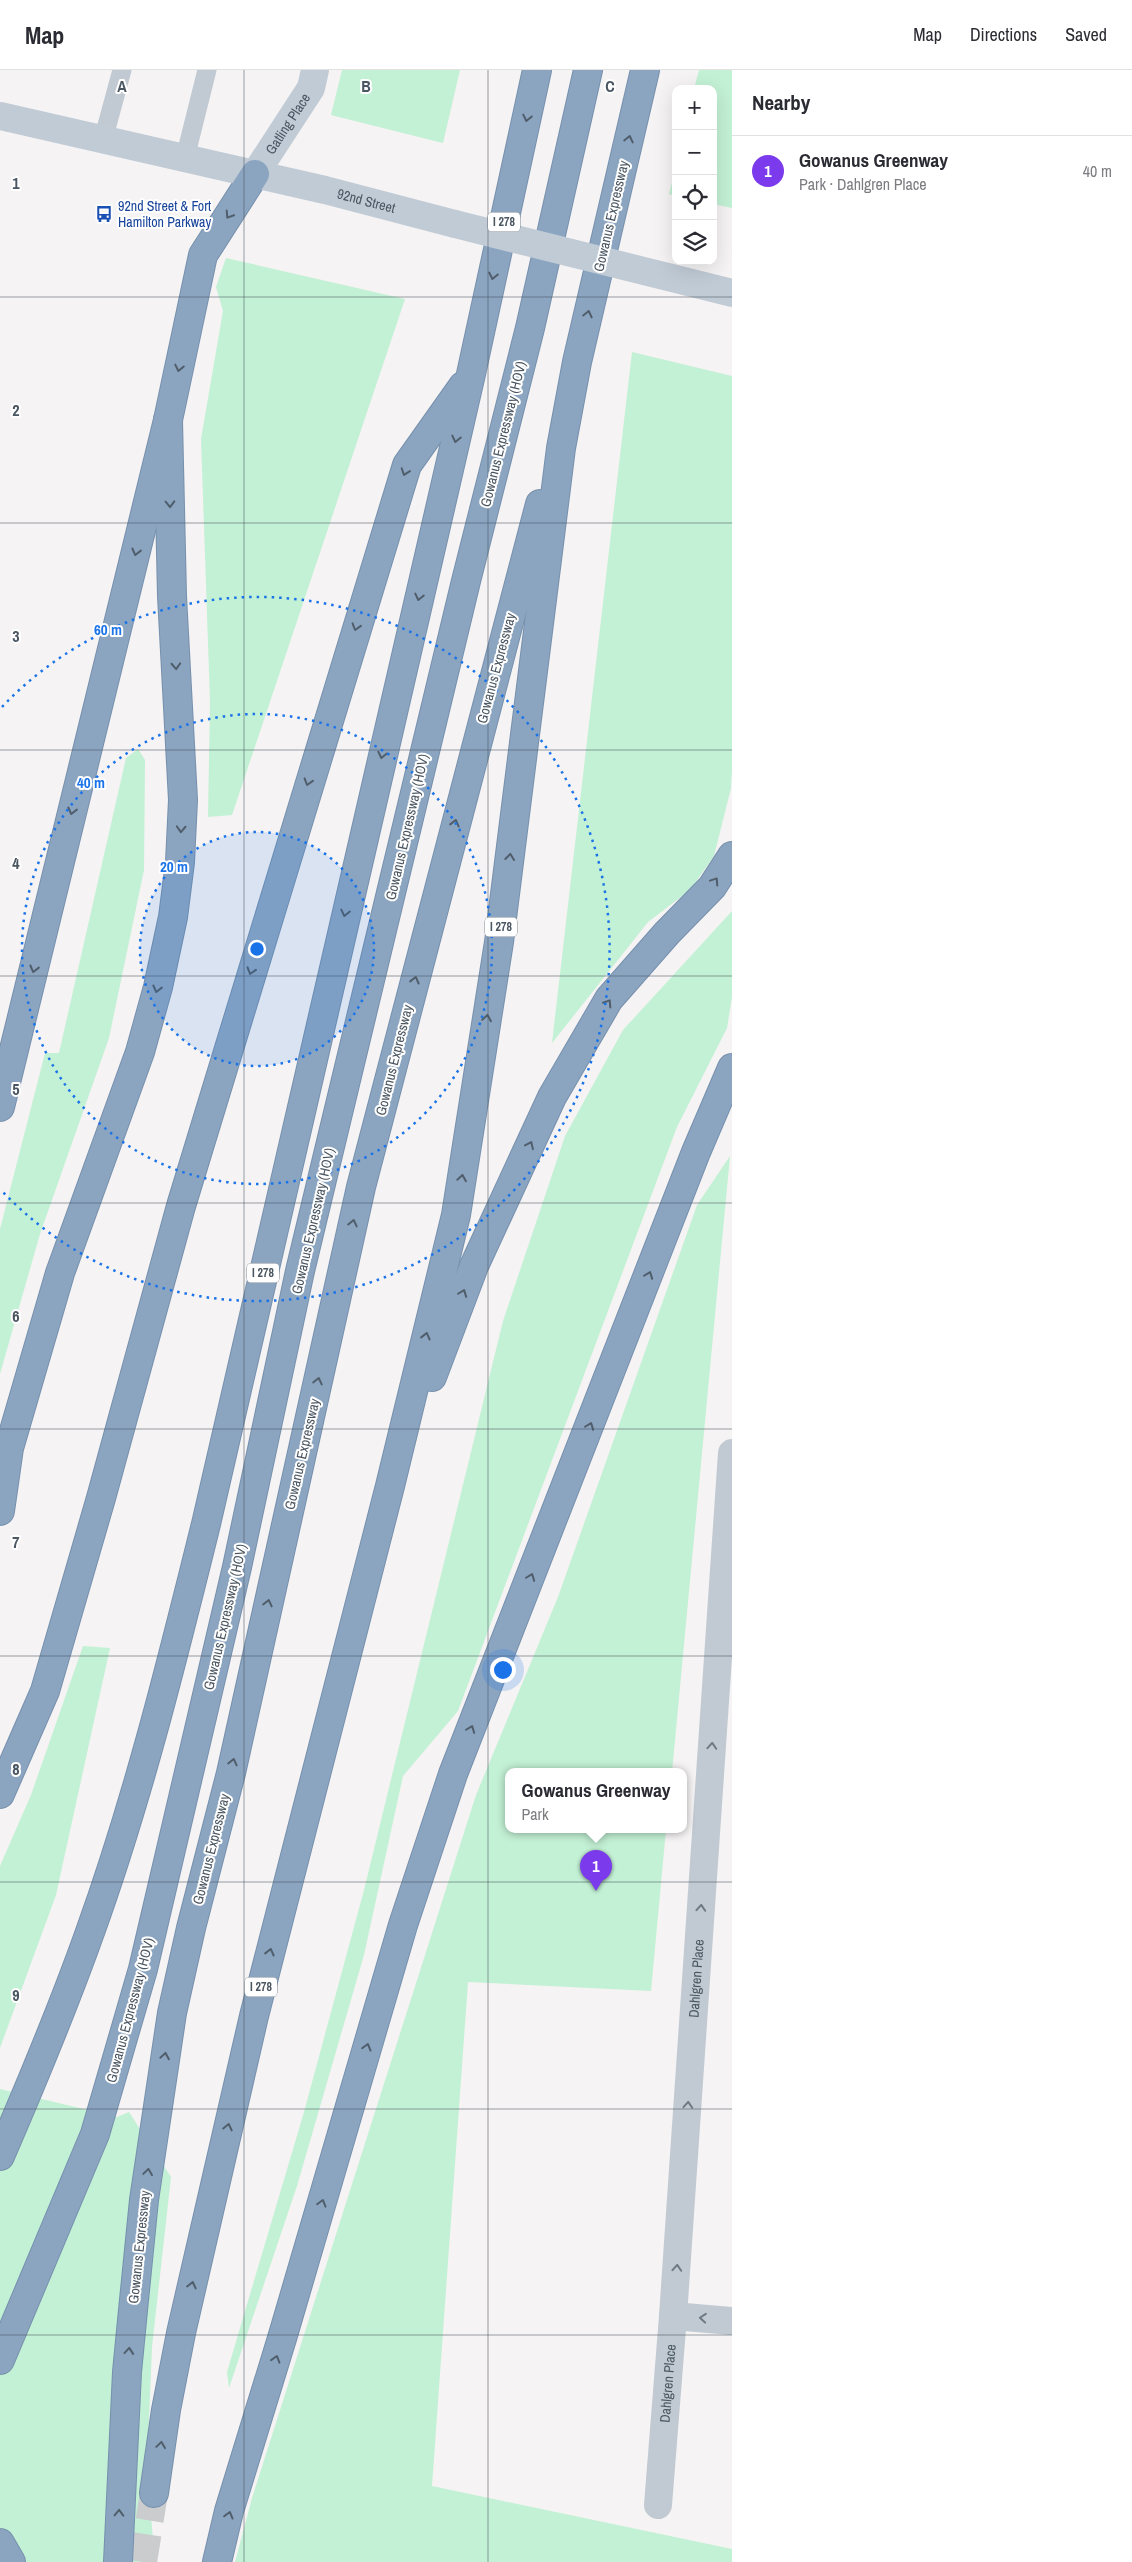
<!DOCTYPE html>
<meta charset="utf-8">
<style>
body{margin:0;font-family:"Archivo Narrow",sans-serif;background:#f2f2f3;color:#2b2b33}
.controls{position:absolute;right:15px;top:15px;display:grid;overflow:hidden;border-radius:10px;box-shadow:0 5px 20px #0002}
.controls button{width:45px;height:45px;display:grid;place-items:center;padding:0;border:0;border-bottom:1px solid #e1e1e2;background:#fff;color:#2b2b33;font:25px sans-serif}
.you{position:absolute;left:502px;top:1599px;width:18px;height:18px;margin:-12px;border:4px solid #fff;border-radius:50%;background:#1a73e8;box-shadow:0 0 0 8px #1a73e833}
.badge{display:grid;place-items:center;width:32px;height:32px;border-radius:50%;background:#7c3aed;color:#fff;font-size:16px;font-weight:700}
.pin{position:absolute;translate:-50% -41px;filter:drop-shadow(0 1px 2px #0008)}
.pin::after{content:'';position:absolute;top:26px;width:18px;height:15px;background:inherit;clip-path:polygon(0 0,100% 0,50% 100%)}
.popup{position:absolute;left:505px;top:1698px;width:182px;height:65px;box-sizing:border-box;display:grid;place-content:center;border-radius:10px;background:#fff;filter:drop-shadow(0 1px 4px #0005);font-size:16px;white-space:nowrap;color:#7c7c81}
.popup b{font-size:19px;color:#2b2b33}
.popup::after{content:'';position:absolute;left:50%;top:100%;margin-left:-10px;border:10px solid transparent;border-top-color:#fff}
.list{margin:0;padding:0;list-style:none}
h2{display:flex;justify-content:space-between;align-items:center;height:65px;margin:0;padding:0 20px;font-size:21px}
h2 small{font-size:16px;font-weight:400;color:#7c7c81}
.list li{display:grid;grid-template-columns:32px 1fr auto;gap:15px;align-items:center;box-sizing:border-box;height:70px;padding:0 20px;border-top:1px solid #e1e1e2}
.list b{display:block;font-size:19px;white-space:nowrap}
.list p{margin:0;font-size:16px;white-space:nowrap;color:#7c7c81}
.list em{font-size:16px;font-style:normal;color:#7c7c81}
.icon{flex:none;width:28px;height:28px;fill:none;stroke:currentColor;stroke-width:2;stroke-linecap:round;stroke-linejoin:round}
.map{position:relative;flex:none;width:732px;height:2492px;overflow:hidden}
header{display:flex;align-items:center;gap:30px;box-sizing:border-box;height:70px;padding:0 25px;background:#fff;border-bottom:1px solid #e1e1e2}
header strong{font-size:24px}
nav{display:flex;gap:28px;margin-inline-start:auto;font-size:18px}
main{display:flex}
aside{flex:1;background:#fff}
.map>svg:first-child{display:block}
</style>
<header>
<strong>Map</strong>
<nav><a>Map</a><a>Directions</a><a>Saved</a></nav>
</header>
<main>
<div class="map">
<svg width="732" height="2492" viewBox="0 0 732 2492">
<rect width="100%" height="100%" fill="#f5f3f3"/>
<g fill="#c3f1d5">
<polygon points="342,0 460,0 443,73 331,45"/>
<polygon points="699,0 732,0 732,138 713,134 713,19 694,19"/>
<polygon points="676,97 676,126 669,124"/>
<polygon points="226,188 405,229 232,745 208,747 210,631 201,369 223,241 216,217"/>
<polygon points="632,282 732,306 732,700 731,718 714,786 690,820 648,852 552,973"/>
<polygon points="138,679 145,690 144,800 109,968 40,1164 0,1304 0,1159 45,983 59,983 126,688"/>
<polygon points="732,841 732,927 727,958 677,1057 458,1641 403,1706 364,1885 297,2116 229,2318 227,2302 304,2042 364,1820 503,1251 565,1066 623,960"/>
<polygon points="730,1086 672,1702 508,1702 508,1760 666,1760 651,1921 468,1912 432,2416 732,2479 732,2492 235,2492 252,2428 476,1725 558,1527 697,1135"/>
<polygon points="83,1576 110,1578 56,1825 0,1978 0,1796 31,1725"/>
<polygon points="0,2019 117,2047 129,2042 171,2107 152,2277 147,2400 155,2492 0,2492"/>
</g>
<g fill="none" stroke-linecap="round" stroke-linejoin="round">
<polyline stroke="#caccce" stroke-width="28" stroke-dasharray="28 14" stroke-linecap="butt" points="143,2492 154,2423"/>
<g stroke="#7690ad" stroke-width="30">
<g id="motorway">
<polyline points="0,1037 168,350 203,185 255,104"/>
<polyline points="432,1307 474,1196 552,1027 609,929 667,863 712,817 732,786"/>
<polyline points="0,1441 9,1378 60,1203 140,982 158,917 173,847 180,792 183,730 172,526 168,350"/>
<polyline points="0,1724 45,1621 101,1428 181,1136 407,395 463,316"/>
<path d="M0,2086c32,-74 63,-148 90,-224 48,-133 82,-271 116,-408l265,-1150 66,-304"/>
<polyline points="0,2290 95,2064 143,1899 237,1497 300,1201 466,511 530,258 588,0"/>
<polyline points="154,2423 166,2340 181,2263 254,1946 390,1416 456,1145 499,872 561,378 577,292 645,0"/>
<polyline points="0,2473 11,2492"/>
<polyline points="118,2492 127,2302 134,2230 144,2130 172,1943 191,1858 231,1703 361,1117 540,434"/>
<polyline points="217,2492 229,2441 283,2265 403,1855 453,1704 696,1082 732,998"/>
</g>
</g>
<g stroke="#c1cad2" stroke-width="19">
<polyline points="103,70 122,0"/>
<polyline points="185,88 207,0"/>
</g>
<g stroke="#c1cad2" stroke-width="28">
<polyline points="673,2246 732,2251"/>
<path id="s1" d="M658,2435l15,-189 59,-863"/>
</g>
<g stroke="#c1cbd6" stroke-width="28">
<path id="s2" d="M0,46l325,74 130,34"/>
<path id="s3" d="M255,104l56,-86 4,-18"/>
</g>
<use href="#motorway" stroke="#8ba5c1" stroke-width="28"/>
<polyline stroke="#c1cbd6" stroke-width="28" points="455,154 732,223"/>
</g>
<defs><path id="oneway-chevron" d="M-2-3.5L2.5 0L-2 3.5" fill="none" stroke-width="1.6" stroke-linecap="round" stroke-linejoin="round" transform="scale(1.25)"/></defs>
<g stroke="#505e6b">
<use href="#oneway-chevron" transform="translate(527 48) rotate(102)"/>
<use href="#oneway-chevron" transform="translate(629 69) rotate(-77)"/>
<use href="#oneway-chevron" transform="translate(229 145) rotate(123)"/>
<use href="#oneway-chevron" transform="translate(493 206) rotate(102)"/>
<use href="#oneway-chevron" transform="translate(588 244) rotate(-77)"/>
<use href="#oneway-chevron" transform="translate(179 298) rotate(102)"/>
<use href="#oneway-chevron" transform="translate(456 369) rotate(103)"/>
<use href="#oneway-chevron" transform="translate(405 402) rotate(109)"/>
<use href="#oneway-chevron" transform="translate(170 434) rotate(89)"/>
<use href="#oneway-chevron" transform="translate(136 482) rotate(104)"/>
<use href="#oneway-chevron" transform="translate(419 527) rotate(103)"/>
<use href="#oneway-chevron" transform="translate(356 557) rotate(107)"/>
<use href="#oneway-chevron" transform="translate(176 596) rotate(87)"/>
<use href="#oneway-chevron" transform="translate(382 685) rotate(103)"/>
<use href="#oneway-chevron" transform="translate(308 712) rotate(107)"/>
<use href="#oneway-chevron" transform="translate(72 741) rotate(104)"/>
<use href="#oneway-chevron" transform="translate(455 753) rotate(-76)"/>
<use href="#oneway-chevron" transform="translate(181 759) rotate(93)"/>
<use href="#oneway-chevron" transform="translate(510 787) rotate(-83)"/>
<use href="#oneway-chevron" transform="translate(715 811) rotate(-56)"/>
<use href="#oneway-chevron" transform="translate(345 843) rotate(103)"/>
<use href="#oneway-chevron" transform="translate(34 899) rotate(104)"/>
<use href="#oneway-chevron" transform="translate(251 901) rotate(107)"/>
<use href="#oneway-chevron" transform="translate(415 910) rotate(-76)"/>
<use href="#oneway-chevron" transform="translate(157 919) rotate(104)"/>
<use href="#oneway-chevron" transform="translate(608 933) rotate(-57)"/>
<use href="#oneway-chevron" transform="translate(487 948) rotate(-81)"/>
<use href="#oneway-chevron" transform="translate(530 1075) rotate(-65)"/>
<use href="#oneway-chevron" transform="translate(462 1108) rotate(-81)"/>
<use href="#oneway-chevron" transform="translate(353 1153) rotate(-77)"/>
<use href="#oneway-chevron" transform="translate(649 1205) rotate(-69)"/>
<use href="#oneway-chevron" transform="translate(463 1223) rotate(-69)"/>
<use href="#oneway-chevron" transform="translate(426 1266) rotate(-76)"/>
<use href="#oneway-chevron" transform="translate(318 1311) rotate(-77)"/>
<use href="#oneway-chevron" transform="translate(590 1356) rotate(-69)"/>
<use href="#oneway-chevron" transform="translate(531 1507) rotate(-69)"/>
<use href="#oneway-chevron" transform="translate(268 1533) rotate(-77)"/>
<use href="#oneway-chevron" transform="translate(471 1659) rotate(-69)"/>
<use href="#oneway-chevron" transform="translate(233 1692) rotate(-77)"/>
<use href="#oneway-chevron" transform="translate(270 1882) rotate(-76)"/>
<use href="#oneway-chevron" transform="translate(367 1977) rotate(-74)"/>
<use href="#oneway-chevron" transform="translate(165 1986) rotate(-80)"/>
<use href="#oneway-chevron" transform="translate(228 2057) rotate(-77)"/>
<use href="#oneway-chevron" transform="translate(148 2102) rotate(-82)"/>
<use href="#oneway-chevron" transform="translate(322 2133) rotate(-74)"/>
<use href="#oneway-chevron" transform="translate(192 2215) rotate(-77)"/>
<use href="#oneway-chevron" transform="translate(129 2281) rotate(-85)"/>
<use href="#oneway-chevron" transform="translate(276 2289) rotate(-73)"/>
<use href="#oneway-chevron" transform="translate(161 2375) rotate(-82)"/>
<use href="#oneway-chevron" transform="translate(119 2443) rotate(-88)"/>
<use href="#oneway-chevron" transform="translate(229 2445) rotate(-75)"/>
</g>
<g stroke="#6e7983">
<use href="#oneway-chevron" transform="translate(712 1676) rotate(-86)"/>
<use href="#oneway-chevron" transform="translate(701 1838) rotate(-86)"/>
<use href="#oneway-chevron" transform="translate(688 2035) rotate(-86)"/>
<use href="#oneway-chevron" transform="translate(677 2198) rotate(-86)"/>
<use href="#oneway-chevron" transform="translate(703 2248) rotate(-175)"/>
</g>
<path fill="none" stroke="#4a5661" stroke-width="1" stroke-opacity="0.55" d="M244,0v2492M488,0v2492M0,227h732M0,453h732M0,680h732M0,906h732M0,1133h732M0,1359h732M0,1586h732M0,1812h732M0,2039h732M0,2265h732"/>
<circle cx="257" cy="879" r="117" fill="#1a73e8" fill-opacity=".12"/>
<g fill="none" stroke="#1a73e8" stroke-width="2.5" stroke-dasharray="2.5 5">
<circle cx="257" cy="879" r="117"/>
<circle cx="257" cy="879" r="235"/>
<path d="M2 637A352 352 0 1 1 2 1121"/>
</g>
<defs>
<g id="bus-bare" transform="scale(1.35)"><path d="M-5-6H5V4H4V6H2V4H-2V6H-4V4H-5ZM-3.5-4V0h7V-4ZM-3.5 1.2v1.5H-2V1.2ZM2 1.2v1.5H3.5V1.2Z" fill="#1a4fb4" stroke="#fff" stroke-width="2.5" paint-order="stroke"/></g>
</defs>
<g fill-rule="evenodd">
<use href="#bus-bare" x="104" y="144"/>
</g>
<g text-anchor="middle" stroke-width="4" stroke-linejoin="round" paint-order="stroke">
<g fill="#fff" stroke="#808990" stroke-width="1">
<rect x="488" y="142.5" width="32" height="19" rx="4"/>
<rect x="485" y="847.5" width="32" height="19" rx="4"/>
<rect x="247" y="1193.5" width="32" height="19" rx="4"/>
<rect x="245" y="1907.5" width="32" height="19" rx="4"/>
</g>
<g font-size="12" font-weight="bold" fill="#4a5661">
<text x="504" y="156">I 278</text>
<text x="501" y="861">I 278</text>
<text x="263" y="1207">I 278</text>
<text x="261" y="1921">I 278</text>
</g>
<g font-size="14" fill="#4a5661" stroke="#fff">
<text dy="5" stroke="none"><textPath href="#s3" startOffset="60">Gatling Place</textPath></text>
<text dy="5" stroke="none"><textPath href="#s2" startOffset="376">92nd Street</textPath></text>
<text transform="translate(611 146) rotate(-77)" y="5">Gowanus Expressway</text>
<text transform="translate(503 364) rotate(-76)" y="5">Gowanus Expressway (HOV)</text>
<text transform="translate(496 598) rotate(-75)" y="5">Gowanus Expressway</text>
<text transform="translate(407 757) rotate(-77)" y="5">Gowanus Expressway (HOV)</text>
<text transform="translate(394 990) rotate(-76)" y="5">Gowanus Expressway</text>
<text transform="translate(313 1151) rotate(-77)" y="5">Gowanus Expressway (HOV)</text>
<text transform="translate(302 1384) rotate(-77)" y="5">Gowanus Expressway</text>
<text transform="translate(225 1547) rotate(-77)" y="5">Gowanus Expressway (HOV)</text>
<text transform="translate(211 1779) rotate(-76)" y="5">Gowanus Expressway</text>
<text dy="5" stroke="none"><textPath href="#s1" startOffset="528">Dahlgren Place</textPath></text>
<text transform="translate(130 1940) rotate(-75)" y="5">Gowanus Expressway (HOV)</text>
<text transform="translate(139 2177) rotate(-84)" y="5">Gowanus Expressway</text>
<text dy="5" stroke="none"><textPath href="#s1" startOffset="122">Dahlgren Place</textPath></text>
</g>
<g font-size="14" fill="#164399" stroke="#fff" text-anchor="start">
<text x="118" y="141">92nd Street &amp; Fort<tspan x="118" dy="16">Hamilton Parkway</tspan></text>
</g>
</g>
<g font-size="16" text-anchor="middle" font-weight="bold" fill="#4a5661" stroke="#fff" stroke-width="4" stroke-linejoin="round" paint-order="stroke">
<text x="122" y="22">A</text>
<text x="366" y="22">B</text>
<text x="610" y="22">C</text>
<text x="16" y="119">1</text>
<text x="16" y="346">2</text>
<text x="16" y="572">3</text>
<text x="16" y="799">4</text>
<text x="16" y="1025">5</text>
<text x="16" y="1252">6</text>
<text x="16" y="1478">7</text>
<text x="16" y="1705">8</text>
<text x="16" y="1931">9</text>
</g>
<circle cx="257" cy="879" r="8" fill="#1a73e8" stroke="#fff" stroke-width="2.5"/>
<g font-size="15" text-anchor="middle" font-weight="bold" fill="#1a73e8" stroke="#fff" stroke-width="4" stroke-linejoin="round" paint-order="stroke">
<text x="108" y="565">60 m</text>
<text x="91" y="718">40 m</text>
<text x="174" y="802">20 m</text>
</g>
</svg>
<div class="controls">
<button>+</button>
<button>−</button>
<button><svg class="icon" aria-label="locate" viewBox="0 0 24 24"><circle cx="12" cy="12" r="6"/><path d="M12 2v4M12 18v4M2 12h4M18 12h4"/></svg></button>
<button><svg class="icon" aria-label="layers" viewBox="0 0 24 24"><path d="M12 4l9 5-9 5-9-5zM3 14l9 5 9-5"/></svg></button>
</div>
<div class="you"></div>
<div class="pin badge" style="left:596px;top:1821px">1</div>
<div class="popup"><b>Gowanus Greenway</b>Park</div>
</div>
<aside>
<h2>Nearby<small></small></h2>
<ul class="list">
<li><span class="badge">1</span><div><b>Gowanus Greenway</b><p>Park · Dahlgren Place</p></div><em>40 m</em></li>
</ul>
</aside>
</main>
